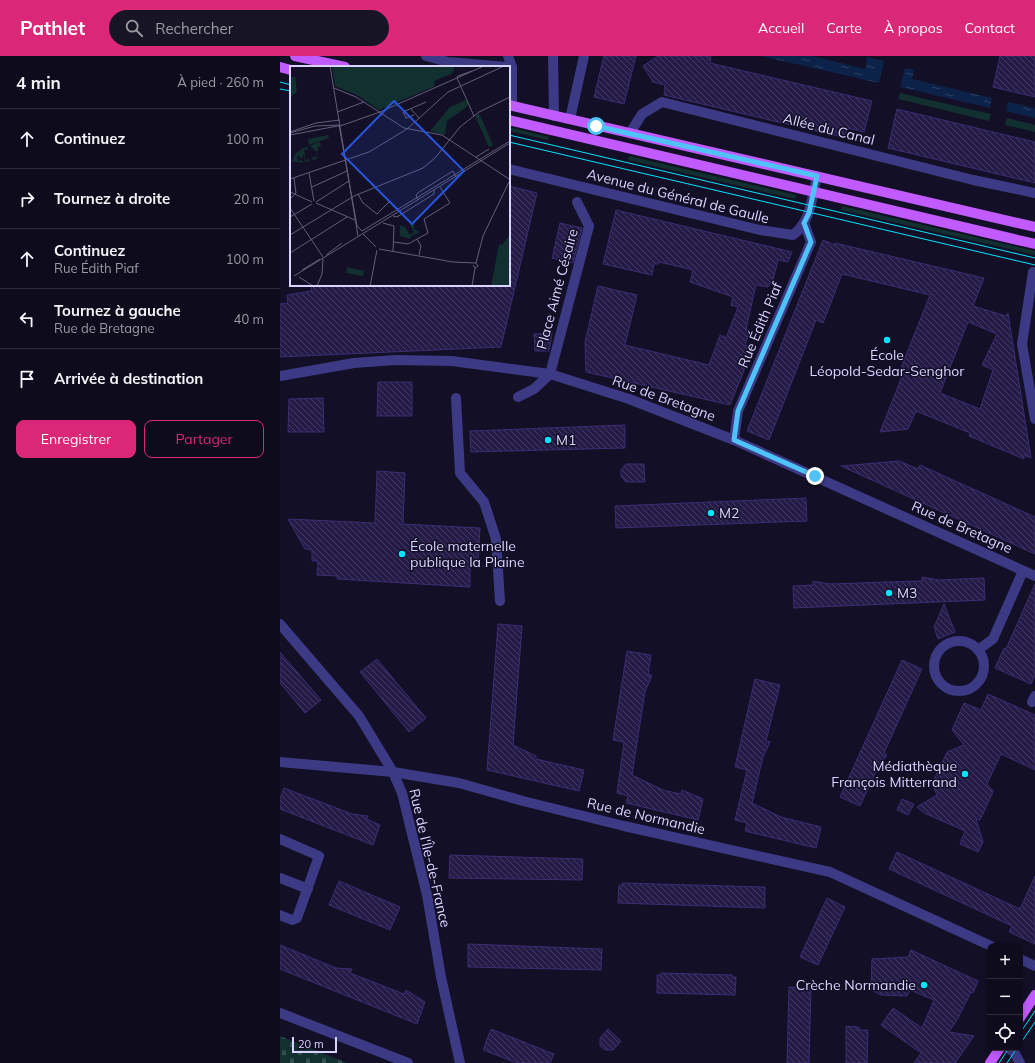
<!DOCTYPE html>
<html lang="fr">
<meta charset="utf-8">
<style>
body{margin:0;font-family:Mulish,sans-serif;background:#171425;color:#f1f3f6}
.controls{position:absolute;right:12px;bottom:12px;display:grid;overflow:hidden;border-radius:8px;box-shadow:0 2px 10px #0003}
.controls button{width:36px;height:36px;display:grid;place-items:center;padding:0;border:0;border-bottom:1px solid #2e2b3b;background:#0e0b1c;color:#f1f3f6;font:20px sans-serif}
.scale{position:absolute;left:12px;bottom:10px;width:45px;box-sizing:border-box;padding-left:4px;border:2px solid #d9d4ff;border-top:0;font-size:11px;line-height:14px;white-space:nowrap;color:#d9d4ff;-webkit-text-stroke:3px #130f26;paint-order:stroke}
.stop{position:absolute;width:12px;height:12px;margin:-9px;border:3px solid #4fc3f7;border-radius:50%;background:#fff}
.stop.end{background:#4fc3f7;border-color:#fff;box-shadow:0 1px 4px #0008}
.list{margin:0;padding:0;list-style:none}
h2{display:flex;justify-content:space-between;align-items:center;height:52px;margin:0;padding:0 16px;font-size:17px}
h2 small{font-size:13px;font-weight:400;color:#9b9ba3}
.list li{display:grid;grid-template-columns:26px 1fr auto;gap:12px;align-items:center;box-sizing:border-box;height:60px;padding:0 16px;border-top:1px solid #2e2b3b}
.list b{display:block;font-size:15px;white-space:nowrap}
.list p{margin:0;font-size:13px;white-space:nowrap;color:#9b9ba3}
.list em{font-size:13px;font-style:normal;color:#9b9ba3}
.actions{display:flex;gap:8px;padding:12px 16px}
.actions a{flex:1;padding:9px 0;border:1px solid #db2777;border-radius:8px;text-align:center;font-size:14px;color:#db2777}
.actions .main{background:#db2777;color:#fff}
.icon{flex:none;width:22px;height:22px;fill:none;stroke:currentColor;stroke-width:2;stroke-linecap:round;stroke-linejoin:round}
.map{position:relative;flex:none;width:755px;height:1007px;overflow:hidden}
header{display:flex;align-items:center;gap:24px;box-sizing:border-box;height:56px;padding:0 20px;background:#db2777;color:#fff}
header strong{font-size:19px}
nav{display:flex;gap:22px;margin-inline-start:auto;font-size:14px}
.search{width:280px;height:36px;background:#171425;display:flex;align-items:center;gap:10px;box-sizing:border-box;padding:0 14px;border-radius:22px;color:#9b9ba3;font-size:15px}
main{display:flex}
aside{flex:1;background:#0e0b1c}
.map>svg:first-child{display:block}
</style>
<header>
<strong>Pathlet</strong>
<div class="search"><svg class="icon" aria-label="search" viewBox="0 0 24 24"><circle cx="10" cy="10" r="6"/><path d="M15 15l6 6"/></svg>Rechercher</div>
<nav><a>Accueil</a><a>Carte</a><a>À propos</a><a>Contact</a></nav>
</header>
<main>
<aside>
<h2>4 min<small>À pied · 260 m</small></h2>
<ul class="list">
<li><svg class="icon" aria-label="ahead" viewBox="0 0 24 24"><path d="M12 20V5M6 11l6-6 6 6"/></svg><div><b>Continuez</b></div><em>100 m</em></li>
<li><svg class="icon" aria-label="right" viewBox="0 0 24 24"><path d="M7 20v-9h11M14 6l5 5-5 5"/></svg><div><b>Tournez à droite</b></div><em>20 m</em></li>
<li><svg class="icon" aria-label="ahead" viewBox="0 0 24 24"><path d="M12 20V5M6 11l6-6 6 6"/></svg><div><b>Continuez</b><p>Rue Édith Piaf</p></div><em>100 m</em></li>
<li><svg class="icon" aria-label="left" viewBox="0 0 24 24"><path d="M17 20v-9H6M10 6l-5 5 5 5"/></svg><div><b>Tournez à gauche</b><p>Rue de Bretagne</p></div><em>40 m</em></li>
<li><svg class="icon" aria-label="arrive" viewBox="0 0 24 24"><path d="M6 21V4h12l-3 4 3 4H6"/></svg><div><b>Arrivée à destination</b></div></li>
</ul>
<div class="actions"><a class="main">Enregistrer</a><a>Partager</a></div>
</aside>
<div class="map">
<svg width="755" height="1007" viewBox="0 0 755 1007">
<defs>
<pattern id="cemetery-stones" width="16" height="16" patternUnits="userSpaceOnUse"><rect width="16" height="16" fill="#12302f"/><path d="M2 7V4a2 2 0 0 1 4 0v3zM10 15v-3a2 2 0 0 1 4 0v3z" fill="#344d4e"/></pattern>
<pattern id="water-ripples" width="26" height="14" patternUnits="userSpaceOnUse"><rect width="26" height="14" fill="#0c2248"/><path d="M2 4q2-2 4 0t4 0M15 11q2-2 4 0t4 0" fill="none" stroke="#2f4163"/></pattern>
<pattern id="building-back-hatch" width="6" height="6" patternUnits="userSpaceOnUse"><rect width="6" height="6" fill="#241b47"/><path d="M-1 5l2 2M0 0l6 6M5-1l2 2" fill="none" stroke="#433b63"/></pattern>
</defs>
<rect width="100%" height="100%" fill="#130f26"/>
<g fill="#12302f">
<polygon points="620,37 711,58 709,65 618,43"/>
<polygon points="727,62 755,69 755,76 725,69"/>
<polygon points="229,71 269,81 268,84 229,75"/>
<polygon points="349,100 516,139 515,143 348,104"/>
<polygon points="562,150 755,195 755,199 561,154"/>
</g>
<polygon fill="url(#cemetery-stones)" points="0,980 67,1007 0,1007"/>
<g fill="url(#water-ripples)">
<polygon points="481,0 532,0 585,13 587,1 604,5 599,27"/>
<polygon points="625,12 634,14 632,23 712,42 710,52 620,31"/>
<polygon points="728,46 755,52 755,62 726,55"/>
</g>
<g fill="url(#building-back-hatch)" stroke="#3b2d73" fill-rule="evenodd">
<polygon points="324,0 356,0 344,48 314,41"/>
<polygon points="378,0 431,0 430,7 592,45 584,76 568,72 566,82 384,39 385,29 373,26 363,10"/>
<polygon points="720,0 755,0 755,41 713,31"/>
<polygon points="617,53 755,86 755,127 608,92"/>
<polygon points="229,130 257,137 221,291 0,301 0,248 8,247 7,239 31,235 32,229 229,229"/>
<polygon points="336,154 512,196 508,206 498,204 493,224 488,231 476,229 466,273 470,275 465,289 473,292 450,349 306,316 305,286 318,230 357,239 345,289 429,309 440,279 446,282 458,251 451,249 453,241 410,226 413,214 379,206 378,208 374,208 372,219 323,208"/>
<polygon points="280,167 302,172 293,207 272,202"/>
<path d="M543,184l12,5v-2l149,35 -11,28 33,10 2,-3 23,145 -7,-3v4l-55,-23 1,-3 -54,-22 -8,18 -28,3 23,-58 -4,-1 31,-78 -88,-21 -19,49 -7,-3 -47,120 -22,-9zM688,266l29,12 -15,31 11,5 -13,39 -40,-16z"/>
<polygon points="272,277 269,295 255,295 254,278"/>
<polygon points="98,326 132,326 132,360 97,360"/>
<polygon points="43,342 44,376 8,376 9,343"/>
<polygon points="345,369 345,392 191,396 190,375"/>
<polygon points="619,405 638,413 640,409 755,461 755,498 561,410"/>
<polygon points="346,408 364,408 365,426 346,426 341,420 341,414"/>
<polygon points="97,415 125,417 123,468 200,472 198,504 190,504 190,531 57,523 57,520 37,519 38,505 32,505 32,494 25,493 8,463 95,467"/>
<polygon points="526,442 527,465 336,472 335,450"/>
<polygon points="642,521 659,524 704,522 705,544 514,552 513,530 533,529 533,525 550,528 606,526 642,525"/>
<polygon points="755,528 755,619 751,628 715,612 724,592 726,593"/>
<polygon points="664,548 675,576 658,583 654,571"/>
<polygon points="218,568 242,570 233,689 256,700 256,703 304,714 299,735 207,714"/>
<polygon points="347,595 371,599 368,619 372,619 365,636 352,719 383,734 401,738 402,734 423,743 418,764 346,747 348,740 337,737 344,686 333,684"/>
<polygon points="0,596 41,644 25,657 0,627"/>
<polygon points="97,603 146,662 129,676 80,616"/>
<polygon points="622,604 642,613 604,697 607,699 597,713 580,750 560,741"/>
<polygon points="475,623 500,629 486,685 490,686 483,701 472,747 501,761 541,771 536,792 465,775 467,767 455,764 467,714 455,711"/>
<polygon points="708,638 755,659 755,714 721,698 707,728 713,735 712,738 700,764 696,763 703,786 698,796 680,788 685,775 644,757 637,751 657,739 652,728 667,696 684,689 672,674 684,647 701,654"/>
<polygon points="4,732 72,758 88,760 87,763 100,769 93,789 0,753 0,742"/>
<polygon points="622,743 634,748 628,759 617,754"/>
<polygon points="617,796 740,853 755,820 755,888 729,876 732,870 609,813"/>
<polygon points="170,799 303,803 302,824 169,822"/>
<polygon points="59,825 120,851 110,874 49,849"/>
<polygon points="342,827 485,831 485,852 338,847 339,829 342,830"/>
<polygon points="547,842 565,851 538,909 520,901"/>
<polygon points="188,888 322,893 321,914 188,911"/>
<polygon points="0,889 56,912 72,913 70,917 124,938 126,934 145,946 137,968 0,913"/>
<polygon points="631,894 698,925 693,937 691,936 677,964 669,976 694,980 675,1007 634,1007 641,997 601,969 613,952 642,972 654,944 630,934 627,940 601,939 591,934 592,903 628,901"/>
<polygon points="381,917 452,919 452,921 456,921 455,939 377,937 377,919 381,919"/>
<polygon points="509,931 531,932 529,1007 507,1007"/>
<polygon points="566,970 579,971 579,974 588,974 587,1007 566,1007"/>
<polygon points="211,973 274,998 270,1007 237,1007 203,994"/>
<polygon points="328,973 341,985 333,994 325,994 320,990 320,982"/>
</g>
<g fill="none" stroke-linecap="round" stroke-linejoin="round">
<g stroke="#3d3a85" stroke-width="10">
<polyline points="146,0 168,6 227,11"/>
<polyline points="228,0 232,11 232,50"/>
<polyline points="273,0 274,60"/>
<polyline points="290,63 304,0"/>
<polyline points="350,77 362,58 382,46 693,124 755,137"/>
<path d="M229,113l251,61 33,5c18,-13 19,-38 24,-59"/>
<polyline points="753,216 742,288 755,363"/>
<polyline points="0,320 74,307 115,304 172,305 270,318 349,343 454,384 755,520"/>
<polyline points="238,341 254,333 270,318 309,170 297,146"/>
<polyline points="176,342 180,417 204,446 216,483 220,545"/>
<polyline points="454,384 458,355 531,186 524,167"/>
<polyline points="0,568 79,660 113,716 122,737 147,839 161,921 180,1007"/>
<circle cx="679" cy="610" r="25"/>
<polyline points="698,594 713,583 743,515"/>
<polyline points="752,646 755,640"/>
<polyline points="0,706 113,716 179,727 243,745 344,770 550,816 711,890"/>
<polyline points="0,783 39,800 17,862 12,864 0,859"/>
<polyline points="0,822 28,833"/>
<polyline points="740,903 755,910"/>
<polyline points="0,957 128,1007"/>
<polyline points="728,992 734,996 740,1007"/>
</g>
<g stroke="#c25bff" stroke-width="10">
<polyline points="15,0 65,11"/>
<polyline points="0,11 11,14"/>
<polyline points="229,49 755,171"/>
<polyline points="229,64 755,188"/>
<polyline points="740,962 755,939"/>
<polyline points="710,1007 720,992"/>
</g>
<g stroke="#00e5ff" stroke-width="1">
<polyline points="0,26 11,29"/>
<polyline points="0,33 11,35"/>
<polyline points="229,79 755,202"/>
<polyline points="229,86 755,209"/>
<polyline points="740,977 755,955"/>
<polyline points="740,988 755,966"/>
<polyline points="719,1007 729,992"/>
<polyline points="727,1007 737,992"/>
</g>
</g>
<g fill="none" stroke-linecap="round" stroke-linejoin="round">
<polyline stroke="#4fc3f7" stroke-width="5" points="316,70 537,120 529,157 524,167 531,186 458,355 454,384 535,420"/>
</g>
<g fill="#00e5ff" stroke="#130f26" stroke-width="1.5">
<circle cx="607" cy="284" r="4"/>
<circle cx="268" cy="384" r="4"/>
<circle cx="431" cy="457" r="4"/>
<circle cx="122" cy="498" r="4"/>
<circle cx="609" cy="537" r="4"/>
<circle cx="685" cy="718" r="4"/>
<circle cx="644" cy="929" r="4"/>
</g>
<g text-anchor="middle" stroke-width="3" stroke-linejoin="round" paint-order="stroke">
<g font-size="14" fill="#d9d4ff" stroke="#130f26">
<text transform="translate(549 73) rotate(14)" y="5">Allée du Canal</text>
<text transform="translate(398 140) rotate(14)" y="5">Avenue du Général de Gaulle</text>
<text transform="translate(277 233) rotate(-75)" y="5">Place Aimé Césaire</text>
<text transform="translate(480 269) rotate(-67)" y="5">Rue Édith Piaf</text>
<text transform="translate(384 342) rotate(20)" y="5">Rue de Bretagne</text>
<text transform="translate(682 471) rotate(24)" y="5">Rue de Bretagne</text>
<text transform="translate(366 760) rotate(13)" y="5">Rue de Normandie</text>
<text transform="translate(150 802) rotate(77)" y="5">Rue de l'Île-de-France</text>
</g>
<g font-size="14" fill="#d9d4ff" stroke="#130f26" text-anchor="start">
<text x="607" y="304" text-anchor="middle">École<tspan x="607" dy="16">Léopold-Sedar-Senghor</tspan></text>
<text x="276" y="389">M1</text>
<text x="439" y="462">M2</text>
<text x="130" y="495">École maternelle<tspan x="130" dy="16">publique la Plaine</tspan></text>
<text x="617" y="542">M3</text>
<text x="677" y="715" text-anchor="end">Médiathèque<tspan x="677" dy="16">François Mitterrand</tspan></text>
<text x="636" y="934" text-anchor="end">Crèche Normandie</text>
</g>
</g>
<g transform="translate(10 10)">
<rect width="220" height="220" fill="#130f26"/>
<path d="M5,10l2,16 -7,5v-19zM189,47l14,32 -4,2 -14,-31zM38,69l1,3 -20,7 -1,-6zM26,77l4,-1 1,4 -3,1 -1,12 -5,1 1,-4 3,2 1,-6 -7,-6zM18,81l-1,4 -3,-2 2,12 3,-3 1,3 -5,1 -1,-8 -2,4 -5,-2 1,6 3,-3 2,4 -13,-2 3,-1 2,-6 8,-6zM124,157v6l6,3 -9,4 -1,3 -10,-3v-11l5,2 5,8 4,-3 -4,-7zM220,169v51h-19l8,-42 3,1zM57,201l17,4 -1,5 -17,-3z" fill="#12302f"/>
<path d="M42,0h122v4l-3,4 -17,7 1,5 -56,24 -20,-14 -24,-10z" fill="#12302f"/>
<path d="M176,34l2,4 -3,4 -18,13 -2,14 -15,-4 20,-24z" fill="#12302f"/>
<path fill="none" stroke="#625e7d" stroke-width="1" d="M40,0l28,170M167,12l17,38M167,12l1,-2 14,-5M44,22l22,9 48,31 38,7 67,44M121,43l8,9M47,46l27,-10M124,49l-8,3 -3,-6 23,-10M0,66l26,-9 24,-3M0,67l25,-7 24,-1 18,101 5,5 148,-90M0,69l53,-10 37,-13 104,-46M186,91l13,-8M19,107l5,28M0,113l79,-27 38,-23 41,-37 56,-26M22,121l35,-16M0,126l22,10M68,128l5,9 14,11 13,-13M0,133l6,-6 -2,-15M128,134l-2,-5 3,-3 34,-21 3,6M26,136l33,-21M26,137l39,17M0,142l33,49M103,150l4,1 37,-23v-4M0,151l22,-13M93,157l11,3 -1,25M73,168l13,13M0,169l64,-39 69,-28 12,-10 25,-31 19,-15 31,-15M127,173l4,7 -2,9M104,176l14,2 20,-11 -4,-14 26,-16 -10,-16M89,183l74,13M0,187l57,-36M36,189l16,-12M163,196l23,1 2,3 -3,2 -2,-3M186,197l7,-27 26,-54M12,204l18,-11M4,210l216,-133M9,211l14,9M27,220l5,-12 1,-15M80,220l7,-36M182,220l3,-18"/>
<path fill="#2655da" fill-opacity="0.15" stroke="#2655da" stroke-width="2" d="M104,35l70,70 -52,53 -70,-70z"/>
<rect width="220" height="220" fill="none" stroke="#d9d4ff" stroke-width="2"/>
</g>
</svg>
<div class="controls">
<button>+</button>
<button>−</button>
<button><svg class="icon" aria-label="locate" viewBox="0 0 24 24"><circle cx="12" cy="12" r="6"/><path d="M12 2v4M12 18v4M2 12h4M18 12h4"/></svg></button>
</div>
<div class="scale">20 m</div>
<div class="stop" style="left:316px;top:70px"></div>
<div class="stop end" style="left:535px;top:420px"></div>
</div>
</main>
